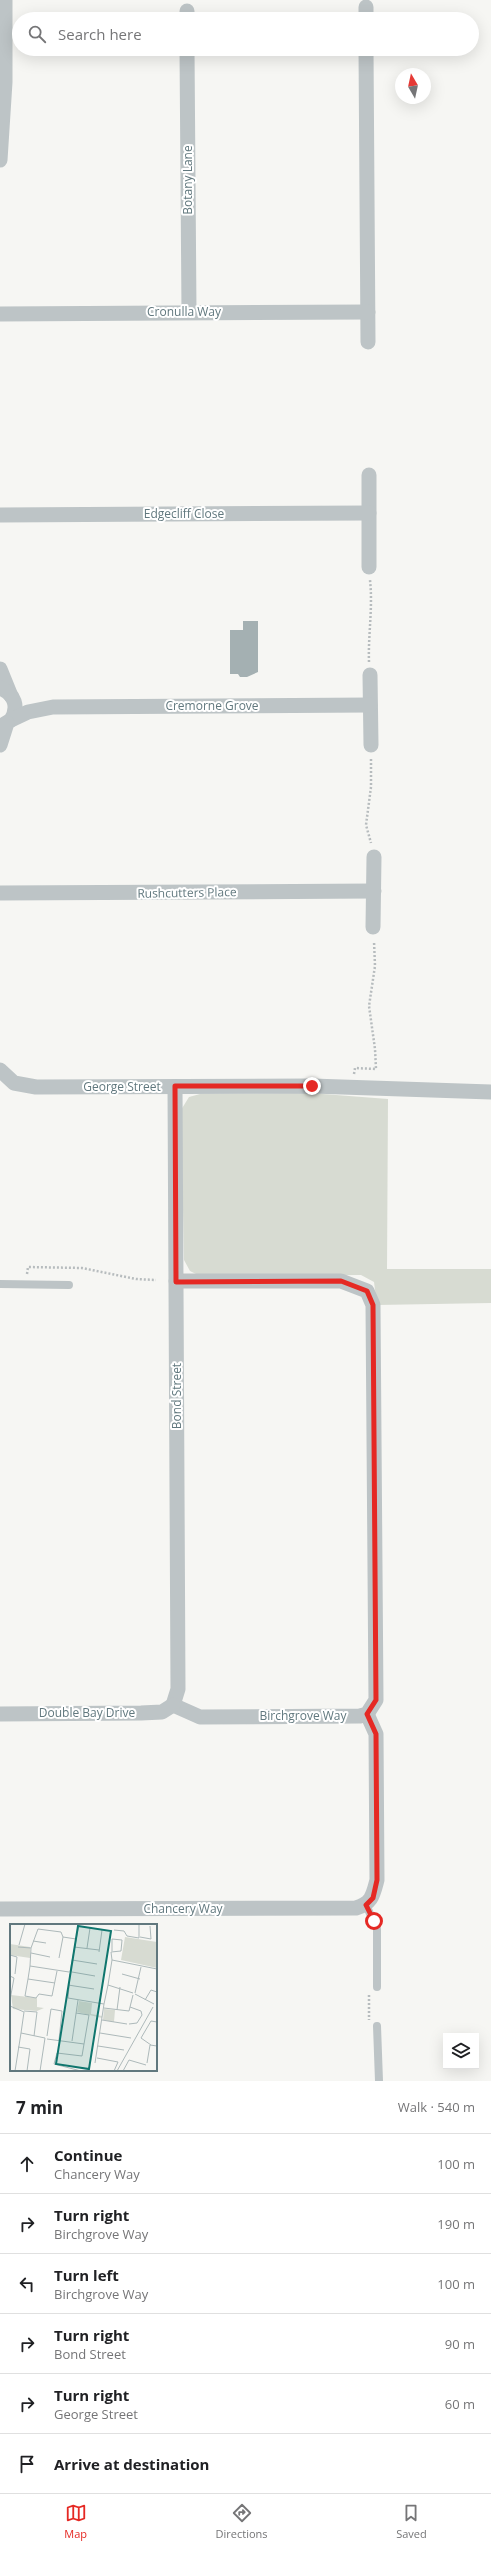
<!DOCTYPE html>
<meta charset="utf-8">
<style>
body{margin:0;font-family:"Open Sans",sans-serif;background:#f2f2f2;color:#202124}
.controls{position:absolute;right:12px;bottom:12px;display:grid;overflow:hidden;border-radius:0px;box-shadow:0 4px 16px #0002}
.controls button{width:36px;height:36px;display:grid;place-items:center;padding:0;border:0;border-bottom:1px solid #e0e0e0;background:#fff;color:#202124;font:20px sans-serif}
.compass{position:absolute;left:395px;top:68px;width:36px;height:36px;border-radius:50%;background:#fff;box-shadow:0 4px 16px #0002;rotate:351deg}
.stop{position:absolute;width:12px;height:12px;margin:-9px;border:3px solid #e52924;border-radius:50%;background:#fff}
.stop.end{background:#e52924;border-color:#fff;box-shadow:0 1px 4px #0008}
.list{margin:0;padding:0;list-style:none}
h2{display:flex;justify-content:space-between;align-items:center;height:52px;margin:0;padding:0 16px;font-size:17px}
h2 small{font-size:13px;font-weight:400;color:#757577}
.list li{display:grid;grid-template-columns:26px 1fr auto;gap:12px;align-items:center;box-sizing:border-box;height:60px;padding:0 16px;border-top:1px solid #e0e0e0}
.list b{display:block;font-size:15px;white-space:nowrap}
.list p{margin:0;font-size:13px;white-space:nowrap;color:#757577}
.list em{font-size:13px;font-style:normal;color:#757577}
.icon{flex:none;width:22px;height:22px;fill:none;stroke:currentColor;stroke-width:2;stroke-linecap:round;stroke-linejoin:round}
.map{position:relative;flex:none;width:491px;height:2081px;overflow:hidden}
.search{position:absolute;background:#fff;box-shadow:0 4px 16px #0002;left:12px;right:12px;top:12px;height:44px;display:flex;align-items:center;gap:10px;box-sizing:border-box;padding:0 14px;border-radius:22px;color:#757577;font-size:15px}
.sheet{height:412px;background:#fff}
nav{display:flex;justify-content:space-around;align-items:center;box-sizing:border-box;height:56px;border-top:1px solid #e0e0e0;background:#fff;font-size:11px;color:#757577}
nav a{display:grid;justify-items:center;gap:2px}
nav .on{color:#e52924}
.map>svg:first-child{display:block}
</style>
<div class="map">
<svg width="491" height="2081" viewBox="0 0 491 2081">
<rect width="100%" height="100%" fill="#f6f6f3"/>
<polygon fill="#d7dbd2" points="310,1093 388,1099 387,1269 491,1269 491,1303 377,1305 374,1282 361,1275 200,1276 190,1271 184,1260 181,1110 189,1097 200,1094"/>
<polygon fill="#a4b0b2" points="243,621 258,621 258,672 247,677 240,677 238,674 230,674 230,630 243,630"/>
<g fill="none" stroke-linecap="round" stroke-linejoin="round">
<g stroke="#b7bcbe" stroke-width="2.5" stroke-dasharray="2 2" stroke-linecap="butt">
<path d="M369,662c-1,-27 4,-54 1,-82"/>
<polyline points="371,759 371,787 366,825 371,843"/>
<polyline points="354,1074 355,1068 376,1069 375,1049 369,1006 375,966 374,941"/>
<polyline points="27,1274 28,1267 82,1268 136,1279 156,1280"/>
<polyline points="369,1995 369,2020"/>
</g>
<g stroke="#bdc4c6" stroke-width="8">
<polyline points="0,1284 69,1285"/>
<polyline points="366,1905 377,1929 377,1987"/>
<polyline points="377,2026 379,2081"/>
</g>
<g stroke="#bdc4c6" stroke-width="15">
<polyline points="366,7 366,19"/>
<polyline points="187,11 187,19"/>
<polyline points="187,49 189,312"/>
<polyline points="366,49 368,342"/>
<polyline points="0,160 5,82 5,0"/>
<polyline points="0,314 368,312"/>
<polyline points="369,475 369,567"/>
<polyline points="0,515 369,513"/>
<polyline points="0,669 11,696"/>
<polyline points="370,675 371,745"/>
<path d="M0,688c15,6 19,19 11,32l-11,7"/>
<polyline points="11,720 28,712 53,707 370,705"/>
<polyline points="0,745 7,723"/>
<polyline points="0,893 374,891"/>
<polyline points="373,927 374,857"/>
<polyline points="0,1070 14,1083 36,1087 312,1086 491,1092"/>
<polyline points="173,1705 200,1717 360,1716 367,1714 376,1700 373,1305 367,1291 341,1281 176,1281"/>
<polyline points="173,1705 178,1689 175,1087"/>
<polyline points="0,1714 141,1713 162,1712 173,1705"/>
<path d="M0,1909l356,-1c16,-5 17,-13 21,-28l-1,-146 -9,-20"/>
</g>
</g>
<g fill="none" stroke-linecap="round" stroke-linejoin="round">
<polyline stroke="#e52924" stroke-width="5" points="312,1086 175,1086 176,1282 341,1281 367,1291 373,1305 376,1700 367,1714 376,1734 377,1880 373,1898 366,1905 374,1921"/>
</g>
<g text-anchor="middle" stroke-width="4" stroke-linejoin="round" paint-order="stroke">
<g font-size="12" fill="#61787e" stroke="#fff">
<text transform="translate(188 180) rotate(-90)" y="4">Botany Lane</text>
<text x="184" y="316">Cronulla Way</text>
<text x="184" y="518">Edgecliff Close</text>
<text x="212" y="710">Cremorne Grove</text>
<text transform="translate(187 893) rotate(-1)" y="4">Rushcutters Place</text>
<text x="122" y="1091">George Street</text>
<text transform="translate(177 1396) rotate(-90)" y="4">Bond Street</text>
<text x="87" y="1717">Double Bay Drive</text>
<text x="303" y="1720">Birchgrove Way</text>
<text x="183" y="1913">Chancery Way</text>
</g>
</g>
<g transform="translate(10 1924)">
<rect width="147" height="147" fill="#f6f6f3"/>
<path d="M115,13l32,5v26l-36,-8zM0,20l20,3v11l-20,-3zM1,71l26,3v9l7,1 -7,3 -24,-2zM69,77l13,2 -1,11 11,2v2l-25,-6zM94,85l11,1 -1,12 -11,-2z" fill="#d7dbd2"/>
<path fill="none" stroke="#adb9ba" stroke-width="1" d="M98,0h26M104,6l10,1 3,5 12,2v-14M130,13l11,2 -1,-13M23,17l13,2M9,21l6,-21M8,23l13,1 -1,18 39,6M64,23l25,3M21,24l7,-19 23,3 2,5 13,2M77,24l3,-20M102,27v-12l10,1 -1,11 -10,1 1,8M89,28l3,-22M21,29l19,4M0,31l7,2 -2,17M49,34l4,-21M62,36l25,4M20,42l-2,13 27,4M60,48l9,-48M62,48l23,4M60,50l-2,24 36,6 4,-19 25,8M112,50l18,5M0,52l4,2 -4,22M18,55l-3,17 11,2 3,-4 13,2 5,-25M58,61l26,4M98,61l4,-25 45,9M125,69l6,-26M125,70l19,10M135,76l6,-10 6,2M0,82l14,6 -3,21 24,5M94,84l25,3 4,-16M107,86l3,-23M14,87l13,1 -3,24M92,96l25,4M119,100l8,-1 5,-8 -1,-4 -11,-4M90,109l31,5M37,112l4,-27 11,2 -3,29M37,115l37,5 5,-29 -13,-2M62,117l6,-41M141,121l-10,-7 10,-17 6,1M88,122l26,4M8,123l12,2 -3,22M87,134l21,4 -4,9M85,139l9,-59M137,139l3,-18 7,1M5,147l6,-38M30,147l5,-33M71,147l-27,-7 3,-11 25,3 2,-12M107,147l36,-64M113,147l6,-11 17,5"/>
<path fill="#0f766e" fill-opacity="0.15" stroke="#0f766e" stroke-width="2" d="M68,2l33,5 -22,138 -33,-5z"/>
<rect width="147" height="147" fill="none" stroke="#61787e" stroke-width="2"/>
</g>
</svg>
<div class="controls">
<button><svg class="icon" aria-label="layers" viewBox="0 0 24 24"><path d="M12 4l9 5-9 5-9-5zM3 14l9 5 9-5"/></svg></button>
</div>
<svg class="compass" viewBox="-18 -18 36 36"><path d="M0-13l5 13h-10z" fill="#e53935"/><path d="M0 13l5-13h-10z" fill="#757577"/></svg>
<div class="stop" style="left:374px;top:1921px"></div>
<div class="stop end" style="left:312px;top:1086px"></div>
<div class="search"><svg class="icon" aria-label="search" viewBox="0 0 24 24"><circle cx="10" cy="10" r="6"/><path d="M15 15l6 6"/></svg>Search here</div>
</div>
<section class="sheet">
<h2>7 min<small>Walk · 540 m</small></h2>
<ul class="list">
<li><svg class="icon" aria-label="ahead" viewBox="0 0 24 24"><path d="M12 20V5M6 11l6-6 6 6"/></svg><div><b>Continue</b><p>Chancery Way</p></div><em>100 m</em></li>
<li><svg class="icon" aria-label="right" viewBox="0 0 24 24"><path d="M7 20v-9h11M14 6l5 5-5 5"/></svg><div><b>Turn right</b><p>Birchgrove Way</p></div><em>190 m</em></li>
<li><svg class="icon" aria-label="left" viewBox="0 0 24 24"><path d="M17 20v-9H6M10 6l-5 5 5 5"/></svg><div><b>Turn left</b><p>Birchgrove Way</p></div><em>100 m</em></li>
<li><svg class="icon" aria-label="right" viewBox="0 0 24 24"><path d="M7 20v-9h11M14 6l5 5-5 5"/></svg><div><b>Turn right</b><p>Bond Street</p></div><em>90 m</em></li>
<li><svg class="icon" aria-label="right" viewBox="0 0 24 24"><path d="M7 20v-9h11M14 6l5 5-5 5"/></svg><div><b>Turn right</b><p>George Street</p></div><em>60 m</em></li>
<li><svg class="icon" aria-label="arrive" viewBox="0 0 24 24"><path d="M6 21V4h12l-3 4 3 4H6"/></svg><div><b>Arrive at destination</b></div></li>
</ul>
</section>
<nav>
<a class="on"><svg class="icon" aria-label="map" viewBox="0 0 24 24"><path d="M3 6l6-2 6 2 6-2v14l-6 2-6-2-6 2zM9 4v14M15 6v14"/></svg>Map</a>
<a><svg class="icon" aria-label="directions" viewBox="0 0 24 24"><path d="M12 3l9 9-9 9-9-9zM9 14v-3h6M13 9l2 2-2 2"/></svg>Directions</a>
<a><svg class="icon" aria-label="saved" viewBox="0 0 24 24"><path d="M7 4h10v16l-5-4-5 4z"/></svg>Saved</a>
</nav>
